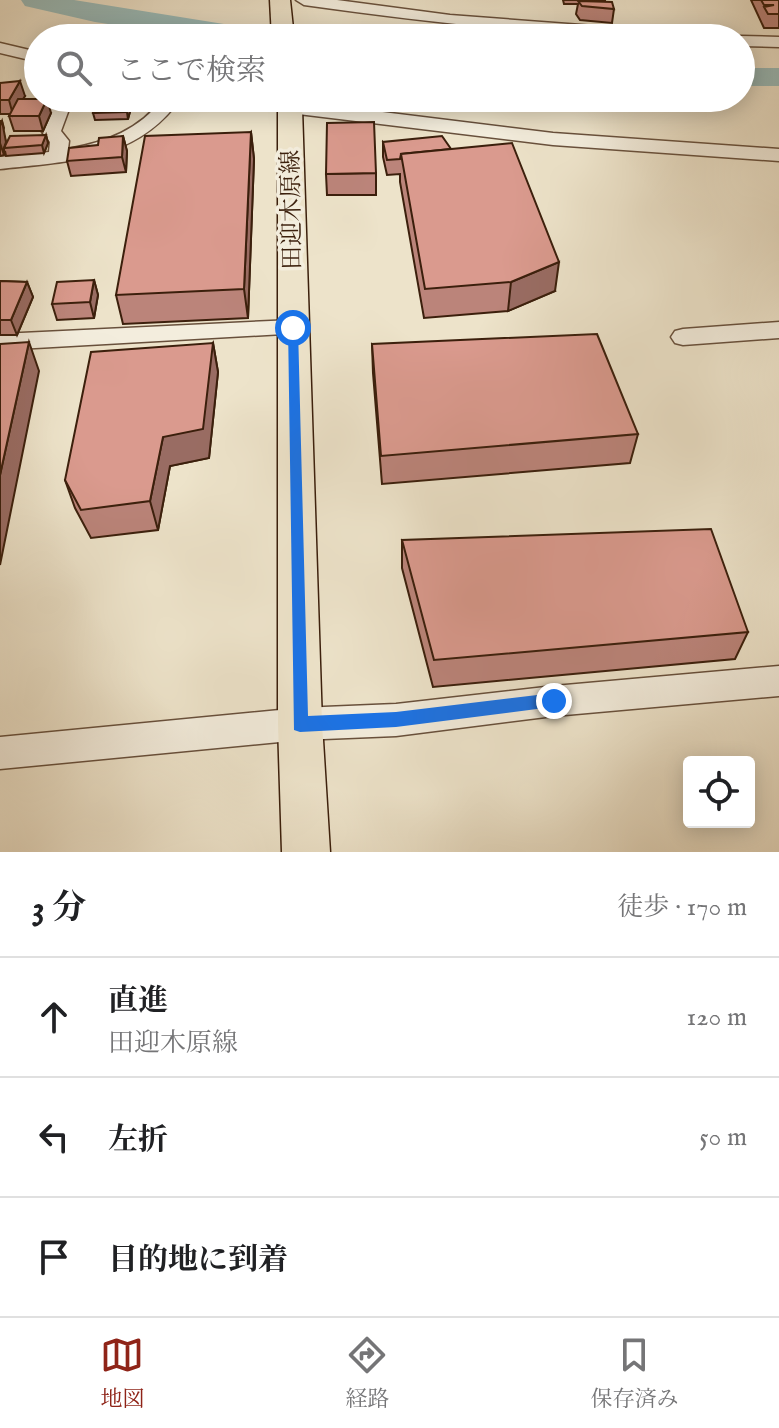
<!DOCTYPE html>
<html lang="ja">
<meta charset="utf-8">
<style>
body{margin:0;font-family:"IM FELL English","Noto Serif JP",serif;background:#f6f6f6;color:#202124}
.controls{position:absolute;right:24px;bottom:24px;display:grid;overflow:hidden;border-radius:8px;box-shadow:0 4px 20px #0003}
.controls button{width:72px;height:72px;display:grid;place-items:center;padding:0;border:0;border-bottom:2px solid #e0e0e0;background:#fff;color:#202124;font:40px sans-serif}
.stop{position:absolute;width:24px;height:24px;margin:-18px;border:6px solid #1a73e8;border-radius:50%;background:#fff}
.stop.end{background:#1a73e8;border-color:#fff;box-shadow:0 2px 8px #0008}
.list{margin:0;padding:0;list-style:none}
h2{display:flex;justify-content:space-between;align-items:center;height:104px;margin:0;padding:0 32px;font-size:34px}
h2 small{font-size:26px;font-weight:400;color:#757577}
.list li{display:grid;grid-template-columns:52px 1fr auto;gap:24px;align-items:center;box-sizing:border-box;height:120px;padding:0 32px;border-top:2px solid #e0e0e0}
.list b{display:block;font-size:30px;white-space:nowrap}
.list p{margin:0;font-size:26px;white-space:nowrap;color:#757577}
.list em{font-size:26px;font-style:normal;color:#757577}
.icon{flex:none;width:44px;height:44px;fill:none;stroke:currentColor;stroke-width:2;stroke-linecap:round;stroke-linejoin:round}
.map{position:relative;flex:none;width:779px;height:852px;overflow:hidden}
.search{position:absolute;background:#fff;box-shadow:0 4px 20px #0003;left:24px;right:24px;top:24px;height:88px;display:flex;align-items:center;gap:20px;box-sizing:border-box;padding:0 28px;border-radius:44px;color:#757577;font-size:30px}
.sheet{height:464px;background:#fff}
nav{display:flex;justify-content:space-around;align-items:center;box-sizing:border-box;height:112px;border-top:2px solid #e0e0e0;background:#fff;font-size:22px;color:#757577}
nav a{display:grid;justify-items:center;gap:4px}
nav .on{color:#8f2418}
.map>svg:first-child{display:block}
</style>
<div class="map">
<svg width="779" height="852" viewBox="0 0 779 852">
<rect width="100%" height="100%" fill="#ede3ca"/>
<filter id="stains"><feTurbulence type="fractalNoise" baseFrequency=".0025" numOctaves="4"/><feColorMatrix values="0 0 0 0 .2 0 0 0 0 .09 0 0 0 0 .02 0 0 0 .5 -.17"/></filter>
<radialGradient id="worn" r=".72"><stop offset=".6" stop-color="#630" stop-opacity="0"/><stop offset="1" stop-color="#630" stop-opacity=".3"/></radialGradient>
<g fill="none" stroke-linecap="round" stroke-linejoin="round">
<g fill="#9abdbc" fill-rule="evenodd">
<polygon points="21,0 74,0 255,29 265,32 270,38 199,38 95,22 25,6"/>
<rect x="741" y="68" width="38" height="18"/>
</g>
<g stroke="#68503c" stroke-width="3">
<g id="minor">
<path d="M296,0h41l113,15 238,18 8,5c-132,0 -262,-15 -392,-33z"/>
<polygon points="741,36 779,37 779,47 741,46 741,38 735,38"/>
<polygon points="0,43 38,52 38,62 0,53"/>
<path d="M38,98h12l18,14 -7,19 8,10 -1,8c38,-7 72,-19 95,-51h18c-44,63 -111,63 -181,71v-12l49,-5 1,-10 -8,-10 7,-18 -14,-12z"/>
<polygon points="237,98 269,98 553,133 779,149 779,161 553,145 290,113 240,102"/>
<polygon points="293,320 301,323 305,328 301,333 0,350 0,334"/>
<polygon points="779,322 779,338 683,345 675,343 671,337 675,331 683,329"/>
<polygon points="779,666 779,696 554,716 396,736 300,740 0,769 0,737 300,708 396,704 554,686"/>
</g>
</g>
<g stroke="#3b1f0c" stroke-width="3">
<g id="major">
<polygon points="270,0 290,0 294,38 272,38"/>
<polygon points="274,98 298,98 302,108 322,724 330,852 282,852 278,724 278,108"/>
</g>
</g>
<use href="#minor" fill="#f3eddd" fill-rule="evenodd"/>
<use href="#major" fill="#ede3ca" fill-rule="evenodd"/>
</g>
<g fill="#bb847a" stroke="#3b1f0c" stroke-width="2">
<polygon points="563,0 605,0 605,2 614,9 612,23 580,20 576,14 578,4 564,4"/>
<polygon points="751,0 779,0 779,28 764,28"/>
<polygon points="0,83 25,96 22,99 51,113 43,131 14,131 9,116 10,114 0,114"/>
<polygon points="56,98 113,98 57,99"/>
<polygon points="131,108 128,119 95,120 93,113"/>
<polygon points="0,121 2,121 4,128 3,131 6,142 46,135 48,143 44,153 6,156 5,151 4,155 0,156"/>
<polygon points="251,132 254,159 248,318 123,324 116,295"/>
<polygon points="123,136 127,151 126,172 71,176 67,161 98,145"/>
<polygon points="383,142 555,291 508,311 424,318 400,182 400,174 387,175 383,157"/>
<polygon points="376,173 376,195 327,195 326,174"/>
<polygon points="94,280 98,295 94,318 57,320 52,304"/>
<polygon points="0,281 27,282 33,297 17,335 0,335"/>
<polygon points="213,343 218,372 209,458 170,466 158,530 91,538 75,508 65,480"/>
<polygon points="372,344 638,434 630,463 382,484 373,373"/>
<polygon points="402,540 748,632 735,659 433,687 402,568"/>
</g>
<g fill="#996c63" stroke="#3b1f0c" stroke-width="2">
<polygon points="20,81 25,96 13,115 9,100"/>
<polygon points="47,99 51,113 43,131 39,116"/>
<polygon points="130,100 131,108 128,119 127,112"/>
<polygon points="2,121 6,142 4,148 4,155 0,143 0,126"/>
<polygon points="251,132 254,159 248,318 244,289"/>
<polygon points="46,135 48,143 44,153 42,145"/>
<polygon points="123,136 127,151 126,172 122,157"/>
<polygon points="559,262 555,291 508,311 511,282"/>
<polygon points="94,280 98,295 94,318 90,302"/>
<polygon points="27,282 33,297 17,335 11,320"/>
<polygon points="29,342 39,371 0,565 0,475"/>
<polygon points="213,343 218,372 209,458 170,466 158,530 150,501 163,437"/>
</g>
<g fill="#da9a8e" stroke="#3b1f0c" stroke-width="2">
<polygon points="761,0 779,0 779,14 768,14 764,7 774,5 764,5"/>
<polygon points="578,1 612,2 614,9 582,6"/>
<polygon points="20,81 9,100 0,100 0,83"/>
<polygon points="18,99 47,99 39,116 9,116"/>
<polygon points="130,100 127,112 93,113 96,101"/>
<polygon points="374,122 376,173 326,174 327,123"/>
<polygon points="251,132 244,289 116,295 145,136"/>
<polygon points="46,135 42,145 4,148 10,136"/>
<polygon points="123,136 122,157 67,161 69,148 98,145 99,138"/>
<polygon points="442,136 451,149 401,154 400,159 387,160 383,142"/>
<polygon points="512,143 559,262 511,282 425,289 401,154"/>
<polygon points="94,280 90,302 52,304 57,282"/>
<polygon points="0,281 27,282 11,320 0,320"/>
<polygon points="597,334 638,434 381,456 372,344"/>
<polygon points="29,342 0,475 0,344"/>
<polygon points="213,343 203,429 163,437 150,501 81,510 65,480 91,352"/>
<polygon points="711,529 748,632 434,660 402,540"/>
</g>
<polygon fill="#1a73e8" points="288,325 298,328 308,716 396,712 554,693 562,701 560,706 396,727 300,732 294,730"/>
<g text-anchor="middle" stroke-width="7" stroke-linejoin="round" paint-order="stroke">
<g font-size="24" fill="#3b1f0c" stroke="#f3eddd">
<text transform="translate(291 210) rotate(-91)" y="8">田迎木原線</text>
</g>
</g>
<rect width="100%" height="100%" filter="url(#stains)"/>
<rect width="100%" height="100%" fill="url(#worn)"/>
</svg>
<div class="controls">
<button><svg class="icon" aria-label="locate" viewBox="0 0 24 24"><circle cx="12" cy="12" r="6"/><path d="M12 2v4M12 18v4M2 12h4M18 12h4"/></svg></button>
</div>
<div class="stop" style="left:293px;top:328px"></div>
<div class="stop end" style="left:554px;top:701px"></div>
<div class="search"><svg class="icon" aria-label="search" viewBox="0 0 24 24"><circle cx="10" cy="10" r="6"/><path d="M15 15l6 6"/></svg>ここで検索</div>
</div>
<section class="sheet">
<h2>3 分<small>徒歩 · 170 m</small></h2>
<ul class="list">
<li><svg class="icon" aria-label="ahead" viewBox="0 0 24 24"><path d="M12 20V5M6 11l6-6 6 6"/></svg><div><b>直進</b><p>田迎木原線</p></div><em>120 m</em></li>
<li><svg class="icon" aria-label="left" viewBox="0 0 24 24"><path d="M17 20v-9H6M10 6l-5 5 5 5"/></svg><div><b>左折</b></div><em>50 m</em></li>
<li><svg class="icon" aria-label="arrive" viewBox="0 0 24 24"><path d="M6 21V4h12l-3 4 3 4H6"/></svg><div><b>目的地に到着</b></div></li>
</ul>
</section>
<nav>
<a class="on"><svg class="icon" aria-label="map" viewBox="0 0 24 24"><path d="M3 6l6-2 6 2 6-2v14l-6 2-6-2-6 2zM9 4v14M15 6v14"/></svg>地図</a>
<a><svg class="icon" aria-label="directions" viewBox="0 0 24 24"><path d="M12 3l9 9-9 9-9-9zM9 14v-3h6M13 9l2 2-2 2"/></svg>経路</a>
<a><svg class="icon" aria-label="saved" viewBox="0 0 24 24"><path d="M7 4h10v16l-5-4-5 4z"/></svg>保存済み</a>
</nav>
